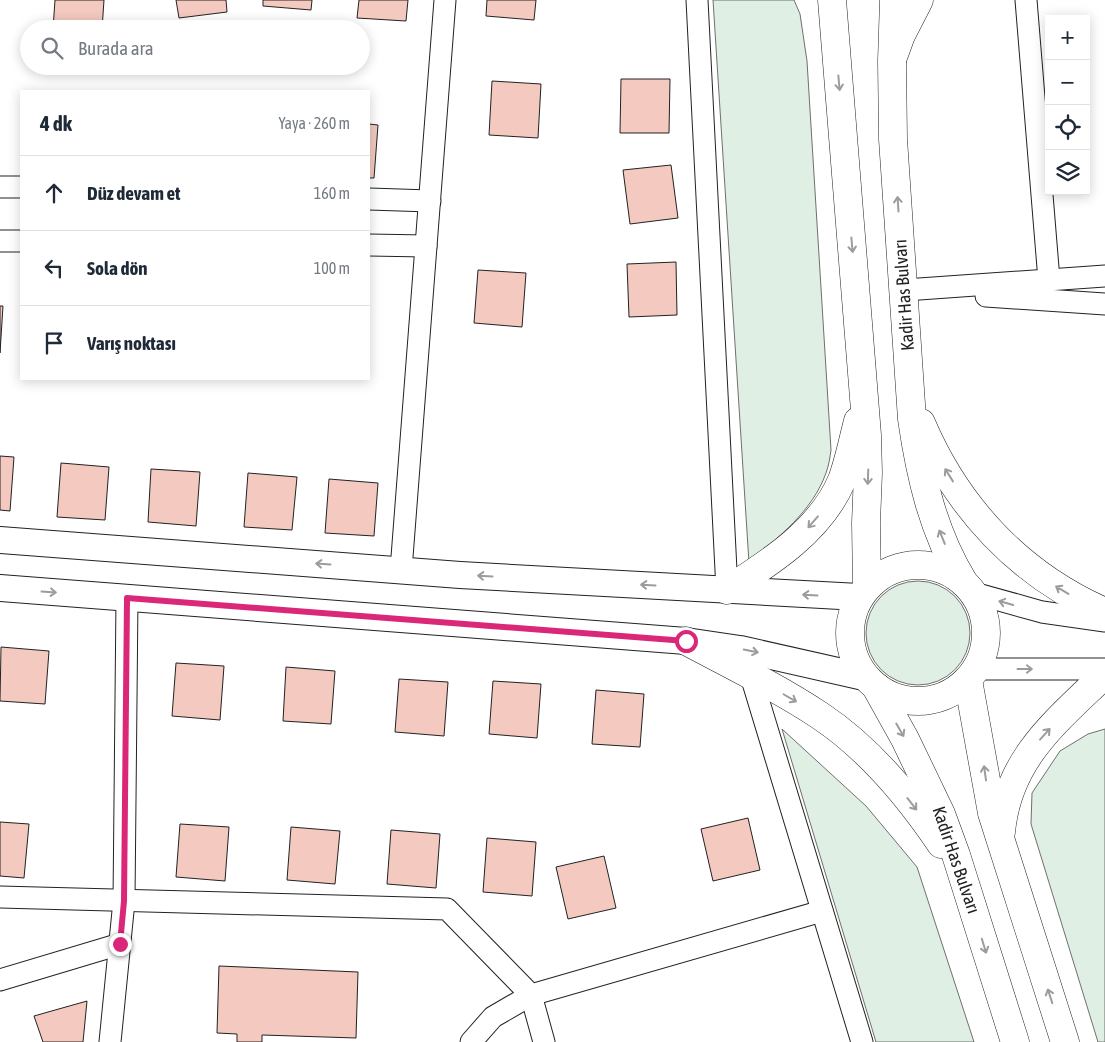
<!DOCTYPE html>
<html lang="tr">
<meta charset="utf-8">
<style>
body{margin:0;font-family:"Asap Condensed",sans-serif;background:#f6f6f7;color:#1f2937}
.controls{position:absolute;right:15px;top:15px;display:grid;overflow:hidden;border-radius:0px;box-shadow:0 2px 12px #0003}
.controls button{width:45px;height:45px;display:grid;place-items:center;padding:0;border:0;border-bottom:1px solid #e0e1e3;background:#fff;color:#1f2937;font:25px sans-serif}
.stop{position:absolute;width:15px;height:15px;margin:-11px;border:4px solid #db2777;border-radius:50%;background:#fff}
.stop.end{background:#db2777;border-color:#fff;box-shadow:0 1px 5px #0008}
.list{margin:0;padding:0;list-style:none}
h2{display:flex;justify-content:space-between;align-items:center;height:65px;margin:0;padding:0 20px;font-size:21px}
h2 small{font-size:16px;font-weight:400;color:#747a83}
.list li{display:grid;grid-template-columns:32px 1fr auto;gap:15px;align-items:center;box-sizing:border-box;height:75px;padding:0 20px;border-top:1px solid #e0e1e3}
.list b{display:block;font-size:19px;white-space:nowrap}
.list em{font-size:16px;font-style:normal;color:#747a83}
.icon{flex:none;width:28px;height:28px;fill:none;stroke:currentColor;stroke-width:2;stroke-linecap:round;stroke-linejoin:round}
.map{position:relative;flex:none;width:1105px;height:1042px;overflow:hidden}
.search{position:absolute;background:#fff;box-shadow:0 2px 12px #0003;left:20px;top:20px;width:350px;height:55px;display:flex;align-items:center;gap:12px;box-sizing:border-box;padding:0 18px;border-radius:28px;color:#747a83;font-size:19px}
.panel{position:absolute;background:#fff;box-shadow:0 2px 12px #0003;left:20px;top:90px;width:350px;height:290px;border-radius:0px}
.map>svg:first-child{display:block}
</style>
<div class="map">
<svg width="1105" height="1042" viewBox="0 0 1105 1042">
<rect width="100%" height="100%" fill="#fff"/>
<g fill="#e0efe3" stroke="#6f6f6f">
<path d="M713,0h81l6,14 7,47 24,389c-1,7 -2,15 -5,23 -14,39 -47,63 -77,90z"/>
<circle cx="918" cy="633" r="52"/>
<polygon points="782,729 866,806 917,867 974,1042 876,1042"/>
<polygon points="1105,729 1105,1042 1098,1042 1031,824 1032,793 1060,751 1088,734"/>
</g>
<g fill="#f3c9c0" stroke="#222">
<polygon points="55,0 104,0 102,29 53,29"/>
<polygon points="176,0 226,0 227,12 179,18"/>
<polygon points="263,0 312,0 311,10 263,6"/>
<polygon points="359,0 408,0 406,21 357,18"/>
<polygon points="487,0 536,0 534,20 486,16"/>
<polygon points="621,79 670,79 669,133 620,133"/>
<polygon points="492,81 541,84 538,138 489,135"/>
<polygon points="369,124 378,125 374,178 369,178"/>
<polygon points="671,165 678,218 630,224 623,170"/>
<polygon points="676,262 677,315 629,317 627,264"/>
<polygon points="478,270 526,273 522,327 474,323"/>
<polygon points="0,306 3,306 0,353"/>
<polygon points="0,456 14,457 10,511 0,510"/>
<polygon points="61,463 109,467 105,520 57,517"/>
<polygon points="151,469 200,472 196,526 148,522"/>
<polygon points="248,473 297,477 292,530 244,527"/>
<polygon points="329,479 378,483 374,536 325,533"/>
<polygon points="1,647 49,651 45,704 0,701"/>
<polygon points="176,663 224,666 220,720 172,716"/>
<polygon points="286,667 335,671 331,724 283,721"/>
<polygon points="399,679 448,682 444,736 395,732"/>
<polygon points="493,681 541,684 537,738 489,734"/>
<polygon points="596,690 644,694 640,747 592,744"/>
<polygon points="748,818 760,870 713,881 701,829"/>
<polygon points="0,822 29,824 24,878 0,876"/>
<polygon points="180,824 229,827 225,881 176,877"/>
<polygon points="291,827 340,831 335,884 287,880"/>
<polygon points="391,830 440,834 436,888 387,884"/>
<polygon points="487,838 536,842 532,896 483,892"/>
<polygon points="604,856 616,908 568,919 556,867"/>
<polygon points="219,966 358,972 356,1038 262,1035 262,1042 237,1042 237,1034 217,1033"/>
<polygon points="87,1001 83,1042 43,1042 34,1016"/>
</g>
<g fill="none" stroke-linecap="round" stroke-linejoin="round">
<g stroke="#222" stroke-width="23">
<g id="minor">
<polyline points="697,0 727,590"/>
<polyline points="1026,0 1049,280"/>
<polyline points="0,187 21,187"/>
<polyline points="369,199 430,201"/>
<polyline points="0,241 21,241"/>
<polyline points="369,245 426,246"/>
<polyline points="905,290 1105,276"/>
<polyline points="986,296 1105,304"/>
<polyline points="401,570 445,0"/>
<polyline points="974,593 1042,612 1105,621"/>
<polyline points="976,669 1105,669"/>
<polyline points="751,676 862,1042"/>
<polyline points="0,897 447,909 531,995 544,1042"/>
<polyline points="0,980 120,944"/>
<polyline points="110,1042 124,901 127,598"/>
<polyline points="471,1042 493,1017 531,995 822,911"/>
</g>
</g>
<g stroke="#222" stroke-width="28">
<g id="tertiary">
<polyline points="0,540 460,575 859,597"/>
<polyline points="0,588 686,641 740,649 864,677"/>
</g>
</g>
<g stroke="#222" stroke-width="29">
<polyline id="secondary" points="893,57 901,35 919,0"/>
</g>
<g stroke="#222" stroke-width="29">
<g id="trunk">
<polyline points="832,0 867,435 868,473 866,523 867,586"/>
<path d="M894,0l-2,61 1,78 19,280c8,56 21,113 51,162"/>
<path d="M921,423c36,85 99,152 184,189"/>
<circle cx="918" cy="633" r="68"/>
<path d="M727,590c44,-28 94,-60 115,-110 7,-19 11,-40 16,-59"/>
<path d="M686,641c45,24 91,46 133,74 50,33 89,80 122,129"/>
<polyline points="968,680 992,813 1065,1042"/>
<polyline points="876,687 905,739 941,814 956,855 1015,1042"/>
<path d="M1001,832c7,-74 55,-110 104,-158"/>
</g>
</g>
<use href="#minor" stroke="#fff" stroke-width="21"/>
<use href="#tertiary" stroke="#fff" stroke-width="26"/>
<use href="#secondary" stroke="#fff" stroke-width="28"/>
<use href="#trunk" stroke="#fff" stroke-width="28"/>
</g>
<defs><path id="oneway-shaft" d="M-6 0H5M1.5-3L5.5 0L1.5 3" fill="none" stroke-width="1.6" stroke-linecap="round" stroke-linejoin="round" transform="scale(1.25)"/></defs>
<g stroke="#9c9c9c">
<use href="#oneway-shaft" transform="translate(839 83) rotate(85)"/>
<use href="#oneway-shaft" transform="translate(898 204) rotate(-94)"/>
<use href="#oneway-shaft" transform="translate(852 245) rotate(85)"/>
<use href="#oneway-shaft" transform="translate(949 475) rotate(-122)"/>
<use href="#oneway-shaft" transform="translate(868 477) rotate(92)"/>
<use href="#oneway-shaft" transform="translate(813 522) rotate(131)"/>
<use href="#oneway-shaft" transform="translate(942 537) rotate(-112)"/>
<use href="#oneway-shaft" transform="translate(323 564) rotate(-176)"/>
<use href="#oneway-shaft" transform="translate(485 576) rotate(-177)"/>
<use href="#oneway-shaft" transform="translate(648 585) rotate(-177)"/>
<use href="#oneway-shaft" transform="translate(1062 590) rotate(-149)"/>
<use href="#oneway-shaft" transform="translate(49 592) rotate(4)"/>
<use href="#oneway-shaft" transform="translate(810 595) rotate(-177)"/>
<use href="#oneway-shaft" transform="translate(1006 603) rotate(-164)"/>
<use href="#oneway-shaft" transform="translate(751 651) rotate(12)"/>
<use href="#oneway-shaft" transform="translate(1025 669)"/>
<use href="#oneway-shaft" transform="translate(790 698) rotate(30)"/>
<use href="#oneway-shaft" transform="translate(900 730) rotate(60)"/>
<use href="#oneway-shaft" transform="translate(1045 734) rotate(-48)"/>
<use href="#oneway-shaft" transform="translate(985 773) rotate(-98)"/>
<use href="#oneway-shaft" transform="translate(912 804) rotate(52)"/>
<use href="#oneway-shaft" transform="translate(984 946) rotate(73)"/>
<use href="#oneway-shaft" transform="translate(1050 996) rotate(-108)"/>
</g>
<g fill="none" stroke-linecap="round" stroke-linejoin="round">
<polyline stroke="#db2777" stroke-width="6" points="120,944 124,901 127,598 686,641"/>
</g>
<g text-anchor="middle" stroke-width="4" stroke-linejoin="round" paint-order="stroke">
<g font-size="18" fill="#222" stroke="#fff">
<text transform="translate(904 295) rotate(-94)" y="6">Kadir Has Bulvarı</text>
<text transform="translate(956 860) rotate(71)" y="6">Kadir Has Bulvarı</text>
</g>
</g>
</svg>
<div class="controls">
<button>+</button>
<button>−</button>
<button><svg class="icon" aria-label="locate" viewBox="0 0 24 24"><circle cx="12" cy="12" r="6"/><path d="M12 2v4M12 18v4M2 12h4M18 12h4"/></svg></button>
<button><svg class="icon" aria-label="layers" viewBox="0 0 24 24"><path d="M12 4l9 5-9 5-9-5zM3 14l9 5 9-5"/></svg></button>
</div>
<div class="stop" style="left:686px;top:641px"></div>
<div class="stop end" style="left:120px;top:944px"></div>
<div class="search"><svg class="icon" aria-label="search" viewBox="0 0 24 24"><circle cx="10" cy="10" r="6"/><path d="M15 15l6 6"/></svg>Burada ara</div>
<section class="panel">
<h2>4 dk<small>Yaya · 260 m</small></h2>
<ul class="list">
<li><svg class="icon" aria-label="ahead" viewBox="0 0 24 24"><path d="M12 20V5M6 11l6-6 6 6"/></svg><div><b>Düz devam et</b></div><em>160 m</em></li>
<li><svg class="icon" aria-label="left" viewBox="0 0 24 24"><path d="M17 20v-9H6M10 6l-5 5 5 5"/></svg><div><b>Sola dön</b></div><em>100 m</em></li>
<li><svg class="icon" aria-label="arrive" viewBox="0 0 24 24"><path d="M6 21V4h12l-3 4 3 4H6"/></svg><div><b>Varış noktası</b></div></li>
</ul>
</section>
</div>
